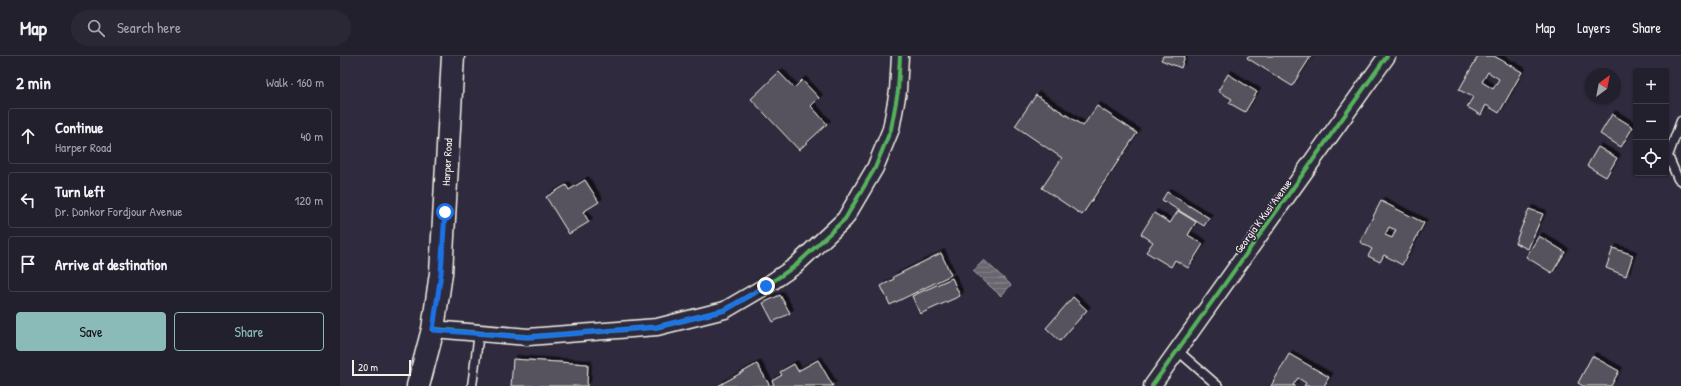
<!DOCTYPE html>
<meta charset="utf-8">
<style>
body{margin:0;font-family:"Patrick Hand",sans-serif;background:#2b2836;color:#f1f3f6}
.controls{position:absolute;right:12px;top:12px;display:grid;overflow:hidden;border-radius:4px;box-shadow:0 1px 3px #0004}
.controls button{width:36px;height:36px;display:grid;place-items:center;padding:0;border:0;border-bottom:1px solid #403e4a;background:#23202e;color:#f1f3f6;font:20px sans-serif}
.compass{position:absolute;left:1245px;top:12px;width:36px;height:36px;border-radius:50%;background:#23202e;box-shadow:0 1px 3px #0004;rotate:32deg}
.scale{position:absolute;left:12px;bottom:10px;width:59px;box-sizing:border-box;padding-left:4px;border:2px solid #f4f1e8;border-top:0;font-size:11px;line-height:14px;white-space:nowrap;color:#f4f1e8;-webkit-text-stroke:3px #2f2a3d;paint-order:stroke}
.stop{position:absolute;width:12px;height:12px;margin:-9px;border:3px solid #1a73e8;border-radius:50%;background:#fff}
.stop.end{background:#1a73e8;border-color:#fff;box-shadow:0 1px 4px #0008}
.list{margin:0;padding:0;list-style:none}
h2{display:flex;justify-content:space-between;align-items:center;height:52px;margin:0;padding:0 16px;font-size:17px}
h2 small{font-size:13px;font-weight:400;color:#a3a3aa}
.list li{display:grid;grid-template-columns:26px 1fr auto;gap:12px;align-items:center;box-sizing:border-box;height:56px;margin:0 8px 8px;padding:0 8px;border:1px solid #403e4a;border-radius:4px}
.list b{display:block;font-size:15px;white-space:nowrap}
.list p{margin:0;font-size:13px;white-space:nowrap;color:#a3a3aa}
.list em{font-size:13px;font-style:normal;color:#a3a3aa}
.actions{display:flex;gap:8px;padding:12px 16px}
.actions a{flex:1;padding:9px 0;border:1px solid #8bbbb9;border-radius:4px;text-align:center;font-size:14px;color:#8bbbb9}
.actions .main{background:#8bbbb9;color:#111}
.icon{flex:none;width:22px;height:22px;fill:none;stroke:currentColor;stroke-width:2;stroke-linecap:round;stroke-linejoin:round}
.map{position:relative;flex:none;width:1341px;height:330px;overflow:hidden}
header{display:flex;align-items:center;gap:24px;box-sizing:border-box;height:56px;padding:0 20px;background:#23202e;border-bottom:1px solid #403e4a}
header strong{font-size:19px}
nav{display:flex;gap:22px;margin-inline-start:auto;font-size:14px}
.search{width:280px;height:36px;background:#2b2836;display:flex;align-items:center;gap:10px;box-sizing:border-box;padding:0 14px;border-radius:22px;color:#a3a3aa;font-size:15px}
main{display:flex}
aside{flex:1;background:#23202e}
.map>svg:first-child{display:block}
</style>
<header>
<strong>Map</strong>
<div class="search"><svg class="icon" aria-label="search" viewBox="0 0 24 24"><circle cx="10" cy="10" r="6"/><path d="M15 15l6 6"/></svg>Search here</div>
<nav><a>Map</a><a>Layers</a><a>Share</a></nav>
</header>
<main>
<aside>
<h2>2 min<small>Walk · 160 m</small></h2>
<ul class="list">
<li><svg class="icon" aria-label="ahead" viewBox="0 0 24 24"><path d="M12 20V5M6 11l6-6 6 6"/></svg><div><b>Continue</b><p>Harper Road</p></div><em>40 m</em></li>
<li><svg class="icon" aria-label="left" viewBox="0 0 24 24"><path d="M17 20v-9H6M10 6l-5 5 5 5"/></svg><div><b>Turn left</b><p>Dr. Donkor Fordjour Avenue</p></div><em>120 m</em></li>
<li><svg class="icon" aria-label="arrive" viewBox="0 0 24 24"><path d="M6 21V4h12l-3 4 3 4H6"/></svg><div><b>Arrive at destination</b></div></li>
</ul>
<div class="actions"><a class="main">Save</a><a>Share</a></div>
</aside>
<div class="map">
<svg width="1341" height="330" viewBox="0 0 1341 330">
<defs>
<pattern id="water-rules" width="6" height="5" patternUnits="userSpaceOnUse"><rect width="6" height="5" fill="#6a6670"/><path d="M0 2.5h6" fill="none" stroke="#807c84"/></pattern>
<filter id="shadow"><feDropShadow dx="3.5" dy="-3.5" stdDeviation="0" flood-color="#0009"/></filter>
</defs>
<rect width="100%" height="100%" fill="#2f2a3d"/>
<filter id="ink" filterUnits="userSpaceOnUse"><feTurbulence type="fractalNoise" baseFrequency=".025" numOctaves="2"/><feDisplacementMap in="SourceGraphic" scale="8" xChannelSelector="R" yChannelSelector="G"/><feConvolveMatrix kernelMatrix="1 2 1 2 8 2 1 2 1" color-interpolation-filters="sRGB"/></filter>
<g filter="url(#ink)">
<polygon fill="url(#water-rules)" stroke="#a19ea0" points="644,204 671,229 661,240 633,215"/>
<g fill="#56525f" stroke="#f4f1e8" fill-rule="evenodd" filter="url(#shadow)">
<polygon points="823,0 845,0 841,12 821,4"/>
<polygon points="908,0 971,0 952,30 907,2"/>
<path d="M1138,0h16l28,16 -23,41 -13,-8 -5,10 -14,-8 6,-10 -14,-7zM1148,16l11,7 -6,10 -11,-7z"/>
<polygon points="439,16 454,32 462,24 479,42 471,50 487,68 459,94 411,43"/>
<polygon points="888,18 917,36 905,56 889,47 892,43 878,35"/>
<polygon points="696,39 743,70 757,50 797,77 742,159 702,132 722,102 675,70"/>
<polygon points="1272,58 1293,71 1281,91 1260,78"/>
<polygon points="1258,91 1277,102 1266,121 1247,110"/>
<polygon points="245,124 259,146 243,156 249,166 229,178 206,141 226,129 229,134"/>
<polygon points="827,136 869,162 864,170 822,144"/>
<path d="M1041,145l43,22 -22,42 -18,-10 -4,7 -12,-6 4,-7 -12,-7zM1049,171l7,3 -4,8 -7,-3z"/>
<polygon points="1189,153 1203,158 1188,193 1175,187"/>
<polygon points="838,155 856,166 848,179 863,188 848,212 835,204 831,211 806,196 813,186 801,178 814,157 830,167"/>
<polygon points="1199,180 1225,196 1212,217 1186,201"/>
<polygon points="1273,192 1293,199 1286,220 1266,212"/>
<polygon points="601,197 611,219 550,249 541,230 554,223 553,221"/>
<polygon points="612,222 620,240 580,258 572,240"/>
<polygon points="440,239 450,257 433,266 423,247"/>
<polygon points="733,241 747,254 720,285 706,272"/>
<polygon points="949,298 989,321 984,330 964,330 966,327 958,322 953,329 955,330 931,330"/>
<polygon points="1252,300 1279,315 1271,330 1243,330 1238,327"/>
<polygon points="173,303 248,308 247,330 171,330"/>
<polygon points="478,304 493,330 431,330 434,328 432,325 442,319 440,316 454,308 458,315"/>
<polygon points="417,308 430,330 378,330"/>
</g>
<g fill="none" stroke-linecap="round" stroke-linejoin="round">
<g stroke="#f4f1e8" stroke-width="11">
<g id="service">
<polyline points="1341,65 1328,100 1338,123 1341,125"/>
<polyline points="838,295 878,330"/>
<polyline points="132,330 139,277"/>
</g>
</g>
<g stroke="#f4f1e8" stroke-width="19">
<g id="minor">
<polyline points="93,273 188,281 317,271 385,254 426,230 455,210 505,163 535,112 551,73 558,35 560,0"/>
<polyline points="812,330 1047,0"/>
</g>
</g>
<g stroke="#f4f1e8" stroke-width="25">
<polyline id="secondary" points="78,330 93,273 101,217 113,0"/>
</g>
<use href="#service" stroke="#2f2a3d" stroke-width="8"/>
<use href="#minor" stroke="#2f2a3d" stroke-width="16"/>
<use href="#secondary" stroke="#2f2a3d" stroke-width="22"/>
<g stroke="#2f2a3d" stroke-width="6">
<g id="cycleway">
<polyline points="93,273 188,281 317,271 385,254 426,230 455,210 505,163 535,112 551,73 558,35 560,0"/>
<polyline points="812,330 1047,0"/>
</g>
</g>
<use href="#cycleway" stroke="#56b35d" stroke-width="4"/>
</g>
</g>
<g fill="none" stroke-linecap="round" stroke-linejoin="round" filter="url(#ink)">
<polyline stroke="#1a73e8" stroke-width="5" points="105,156 101,217 93,274 188,281 317,271 385,254 426,230"/>
</g>
<g text-anchor="middle" stroke-width="3.5" stroke-linejoin="round" paint-order="stroke">
<g font-size="11" fill="#f4f1e8" stroke="#2f2a3d">
<text transform="translate(107 106) rotate(-87)" y="4">Harper Road</text>
<text transform="translate(923 160) rotate(-54)" y="4">Georgia K Kusi Avenue</text>
</g>
</g>
</svg>
<div class="controls">
<button>+</button>
<button>−</button>
<button><svg class="icon" aria-label="locate" viewBox="0 0 24 24"><circle cx="12" cy="12" r="6"/><path d="M12 2v4M12 18v4M2 12h4M18 12h4"/></svg></button>
</div>
<svg class="compass" viewBox="-18 -18 36 36"><path d="M0-13l5 13h-10z" fill="#e53935"/><path d="M0 13l5-13h-10z" fill="#a3a3aa"/></svg>
<div class="scale">20 m</div>
<div class="stop" style="left:105px;top:156px"></div>
<div class="stop end" style="left:426px;top:230px"></div>
</div>
</main>
